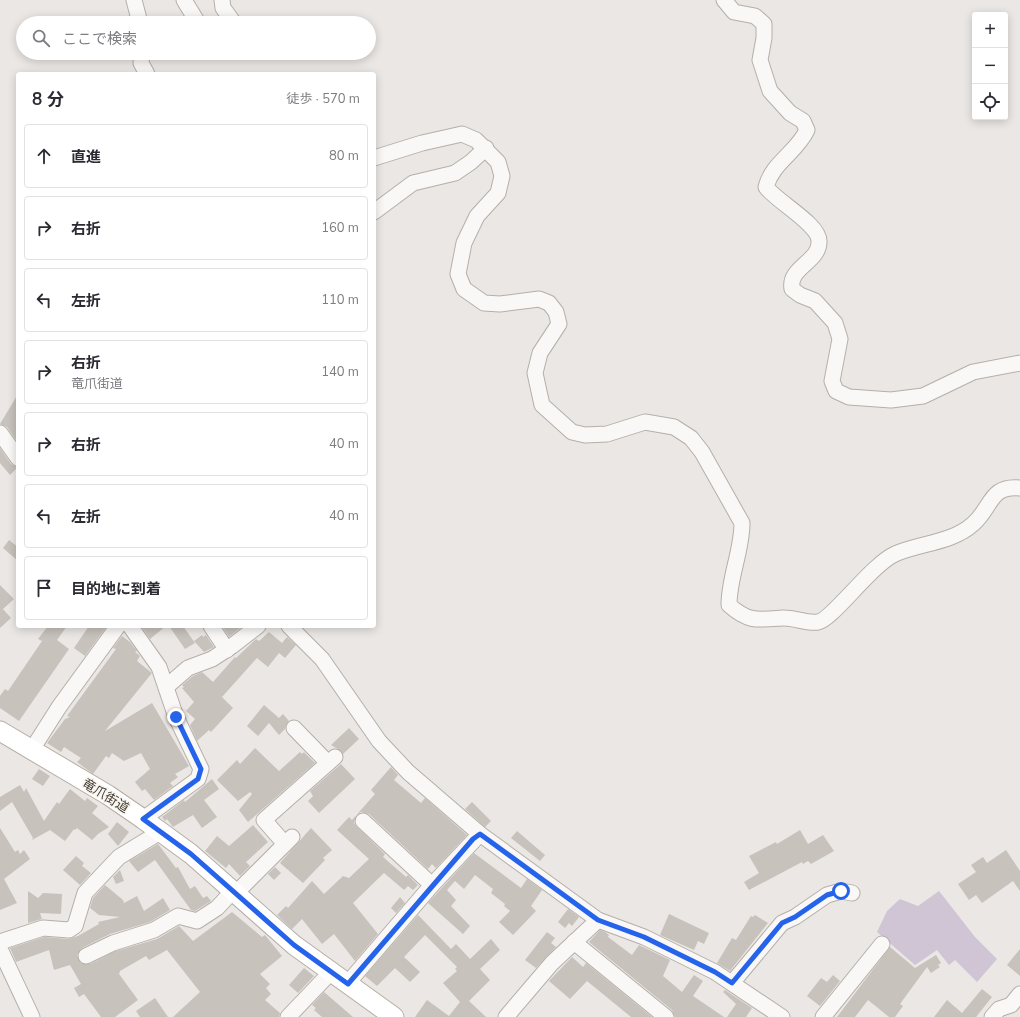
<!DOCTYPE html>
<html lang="ja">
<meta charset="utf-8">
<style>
body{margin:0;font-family:"Nunito Sans","Noto Sans JP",sans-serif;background:#f2f2f3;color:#2b2b33}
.controls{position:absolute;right:12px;top:12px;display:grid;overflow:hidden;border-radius:4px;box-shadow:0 2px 10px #0003}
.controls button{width:36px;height:36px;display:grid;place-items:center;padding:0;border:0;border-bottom:1px solid #e1e1e2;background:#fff;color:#2b2b33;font:20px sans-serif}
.stop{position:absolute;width:12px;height:12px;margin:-9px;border:3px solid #2563eb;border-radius:50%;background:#fff}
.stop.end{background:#2563eb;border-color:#fff;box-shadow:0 1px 4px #0008}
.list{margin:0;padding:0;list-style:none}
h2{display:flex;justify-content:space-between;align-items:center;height:52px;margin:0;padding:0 16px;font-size:17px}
h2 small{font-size:13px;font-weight:400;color:#7c7c81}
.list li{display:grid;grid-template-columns:26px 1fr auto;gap:12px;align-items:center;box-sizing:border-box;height:64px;margin:0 8px 8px;padding:0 8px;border:1px solid #e1e1e2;border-radius:4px}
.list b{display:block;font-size:15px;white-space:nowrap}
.list p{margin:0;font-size:13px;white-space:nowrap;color:#7c7c81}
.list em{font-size:13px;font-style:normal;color:#7c7c81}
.icon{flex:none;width:22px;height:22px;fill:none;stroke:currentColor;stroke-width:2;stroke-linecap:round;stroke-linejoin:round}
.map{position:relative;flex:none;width:1020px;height:1017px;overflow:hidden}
.search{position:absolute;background:#fff;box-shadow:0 2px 10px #0003;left:16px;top:16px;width:360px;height:44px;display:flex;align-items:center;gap:10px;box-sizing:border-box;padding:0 14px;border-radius:22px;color:#7c7c81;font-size:15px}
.panel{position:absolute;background:#fff;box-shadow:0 2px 10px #0003;left:16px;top:72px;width:360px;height:556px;border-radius:4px}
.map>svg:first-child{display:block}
</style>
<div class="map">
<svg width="1020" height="1017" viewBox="0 0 1020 1017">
<rect width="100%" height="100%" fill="#ebe7e4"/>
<polygon fill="#cfc5d4" points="939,891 975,937 997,959 977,982 955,960 949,965 937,950 915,965 877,932 887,911 900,899 918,906"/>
<g fill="#c7c2bb">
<polygon points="18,394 18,443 7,427 0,424"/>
<polygon points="0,448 11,464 18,467 10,475 0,463"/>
<polygon points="9,540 18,547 18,561 3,548"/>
<polygon points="0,585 14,599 3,609 11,618 0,628"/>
<polygon points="48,626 67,626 57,640 69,649 19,721 0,708 0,696 5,689 8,691 42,641 38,639"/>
<polygon points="89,626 107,626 85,656 74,648"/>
<polygon points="141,626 166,626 150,639"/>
<polygon points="169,626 183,626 195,643 185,649"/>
<polygon points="222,626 243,626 229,637"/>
<polygon points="269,632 282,643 287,637 296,645 285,658 279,653 268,667 257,658 222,697 233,708 211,732 209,730 197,741 190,725 195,719 186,711 194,702 182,688 184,687 182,685 193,676 202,672 213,682 235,657 236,658 256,639 259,641"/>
<polygon points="202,635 203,637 206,635 214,647 204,652 194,641"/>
<polygon points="122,636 130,642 137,651 135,652 140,656 137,661 152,673 105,731 152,703 189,766 175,774 178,777 170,783 173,786 154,800 145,789 142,791 135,782 150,769 141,753 124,761 112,753 109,758 106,756 93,774 77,762 81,758 64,747 61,752 47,743 65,719 70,717 67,716 116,649 113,648"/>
<polygon points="264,705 279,718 283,714 289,721 286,725 285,729 279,735 269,723 258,736 247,726"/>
<polygon points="349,728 359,739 343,754 341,751 331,745"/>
<polygon points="255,748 279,771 300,752 302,754 304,752 315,763 248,822 239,810 252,794 250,792 238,801 217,780 237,760 240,764"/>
<polygon points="341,764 355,779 319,813 308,801 313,796 310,791"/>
<polygon points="391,767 398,775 394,780 421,803 425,798 467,835 436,868 432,864 428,869 369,814 361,812 356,815 354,823 357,827 385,854 383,857 406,877 408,875 418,885 413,890 408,886 404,890 384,873 353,903 378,934 355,961 334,934 322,944 302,919 292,929 277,915 286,906 288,908 312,881 324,894 343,876 349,878 369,859 337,830 349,817 352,820 375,794 371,790"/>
<polygon points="39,769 50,776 43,786 32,779"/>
<polygon points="212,779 219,789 204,800 217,817 202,828 193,815 173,827 167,819 165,821 162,817 184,800 185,802"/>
<polygon points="20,785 24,792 26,788 44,821 57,802 59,804 70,789 85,801 87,798 98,806 92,813 109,827 98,834 92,840 77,828 75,830 74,829 65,841 50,830 32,840 33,838 12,802 0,811 0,797"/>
<polygon points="472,802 491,821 485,827 465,809"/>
<polygon points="117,822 129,832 118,846 108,834"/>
<polygon points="253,825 268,842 246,862 250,866 240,876 229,864 226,868 205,851 217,836 229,846"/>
<polygon points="0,828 15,852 18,850 20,854 24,850 30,859 4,879 17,903 0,910"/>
<polygon points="311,828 332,850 323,858 325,860 303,883 280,863"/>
<polygon points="800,830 808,844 823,835 834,851 811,864 808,861 803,864 802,862 749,890 744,882 759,873 749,856 776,842 777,844"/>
<polygon points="517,831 545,855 540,861 511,838"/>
<polygon points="158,844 176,868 178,867 190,889 195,886 203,898 207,896 211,901 195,911 191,910 155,860 138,872 129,861"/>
<polygon points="1006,850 1020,871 1020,891 1013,881 982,903 976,895 969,900 958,884 976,872 971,865 983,857 987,863"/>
<polygon points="474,853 521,888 527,879 542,890 531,906 536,911 513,935 499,922 510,911 504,906 505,904 491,893 493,889 475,875 464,889 455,881 447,890 456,900 451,906 470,926 463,934 428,903"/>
<polygon points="76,856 84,863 82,866 91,873 80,885 63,870"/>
<polygon points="275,867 281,873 274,880 268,874"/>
<polygon points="120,870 124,881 116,884 113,877"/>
<polygon points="105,885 123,900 124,903 137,896 144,911 163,898 170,910 150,922 110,934 82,948 77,955 81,963 90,964 116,951 157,939 179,926 193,941 232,912 262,937 265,935 282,956 260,974 270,984 266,988 271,994 265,1000 280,1013 279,1017 173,1017 200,992 167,950 149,960 146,956 120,971 119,974 138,1000 115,1017 101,1017 84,994 79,997 74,988 81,984 70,965 54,970 49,950 16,962 10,948 44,937 68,939 78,936 99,924 98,922 120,917 99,915 90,908 93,898"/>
<polygon points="28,891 38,898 43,893 62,894 61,914 40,913 42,919 28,923"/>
<polygon points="400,897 405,903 396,913 391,908"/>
<polygon points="568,909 579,917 572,926 569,923 565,928 558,922"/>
<polygon points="669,914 709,933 704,944 698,941 694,950 660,935"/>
<polygon points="418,915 451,949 456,944 470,959 491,939 500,950 480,969 490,980 469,1001 486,1017 415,1017 427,1000 449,1016 460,1002 443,983 457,971 455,969 457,967 425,935 404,957 420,972 410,982 395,968 377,986 365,976"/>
<polygon points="755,915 768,923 730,971 717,963 732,938 736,940 751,916 753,917"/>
<polygon points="600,930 605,932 609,935 608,937 632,955 639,945 670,960 663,976 682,992 694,975 703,981 693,996 724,1017 675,1017 672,1010 589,942"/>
<polygon points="547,932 555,938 551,943 556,947 536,968 525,960"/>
<polygon points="890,947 915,968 936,955 941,963 938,965 940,967 931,973 927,967 900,1004 903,1006 895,1017 889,1017 868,1000 855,1017 837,1017"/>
<polygon points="1020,949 1020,976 1007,965"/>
<polygon points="572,957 583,967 586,963 652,1017 631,1017 587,981 570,999 549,981"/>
<polygon points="304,968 314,976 298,993 289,985"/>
<polygon points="833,975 840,981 820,1006 807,996 821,978 827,982"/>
<polygon points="982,989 992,997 976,1017 934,1017 947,1000 962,1013"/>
<polygon points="725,990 752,1008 746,1017 727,1017 736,1004 723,992"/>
<polygon points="324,992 353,1017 322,1017 314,1010 316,1008 312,1005"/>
<polygon points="155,998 168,1017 140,1017 136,1011"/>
</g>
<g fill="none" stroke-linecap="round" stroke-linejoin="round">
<g stroke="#b5afa9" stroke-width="17">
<g id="minor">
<polyline points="134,0 140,23"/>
<polyline points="184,0 198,23"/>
<polyline points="222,0 223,8 234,23"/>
<path d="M724,0l10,12 21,4 9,8v14l-4,22 10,31 20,22 13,8 4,9c-10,22 -35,33 -41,57 11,15 53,37 53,54 1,21 -31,26 -27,48l8,6 15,6 20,22 5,16 -8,42 4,10 13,6 42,3 32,-4 50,-24 47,-9"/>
<polyline points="142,53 141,63 147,74"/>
<path d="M374,158l48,-15 40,-9 14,6 22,22 4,14 -4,17 -21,23 -13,27 -6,31 6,15 20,14 16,1 39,-5 10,4 7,9 3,12 -19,29 -5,20 7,32 30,27 13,3 22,-1 38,-12 29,5 17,11 11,14 40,71c0,28 -13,54 -13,82 19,17 28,15 53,13 12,-1 24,6 36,4 14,-2 53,-57 77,-68 25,-11 57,-11 78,-30 19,-16 16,-39 47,-36"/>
<polyline points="374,212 413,183 455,173 471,162 486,148"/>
<polyline points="0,433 18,458"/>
<polyline points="130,626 159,667 176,717 201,769 198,779 143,819"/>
<polyline points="211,626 227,650"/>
<polyline points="289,626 322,659 379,741 408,772 480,834"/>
<polyline points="166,687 188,668 212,659 232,646 258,626"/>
<polyline points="294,728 328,763"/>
<polyline points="31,751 59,707 118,626"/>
<polyline points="363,821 432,885"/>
<polyline points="285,844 264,820 335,757"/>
<polyline points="235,894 292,837"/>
<polyline points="0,942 43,928 69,930 75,926 85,893 119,857 160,832"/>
<polyline points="574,942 666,1017"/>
<polyline points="0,949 32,1017"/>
<polyline points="86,956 113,943 154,930 178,916 197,921 217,908 232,892"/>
<polyline points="732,983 782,923 795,917 827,895 841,891 852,893"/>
<polyline points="347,984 432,885 480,834 598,920 644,937 715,972 782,1017"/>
<polyline points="288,1017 331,972"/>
<polyline points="506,1017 552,963 598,920"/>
<polyline points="823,1017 882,944"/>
<polyline points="992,1017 999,1009 1011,1005 1020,994"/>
</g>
</g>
<g stroke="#b6ada4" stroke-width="21">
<polyline id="major" points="0,731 108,795 143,819 191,854 294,945 394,1017"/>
</g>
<use href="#minor" stroke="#f9f8f6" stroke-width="15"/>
<use href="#major" stroke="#fff" stroke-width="19"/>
</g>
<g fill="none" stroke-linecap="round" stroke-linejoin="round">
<polyline stroke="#2563eb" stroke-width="5" points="176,717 201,769 198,779 143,819 191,854 294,945 348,984 473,839 480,834 598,920 644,937 715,972 732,983 782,923 795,917 827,895 841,891"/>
</g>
<g text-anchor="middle" stroke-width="3.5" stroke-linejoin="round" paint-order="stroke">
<g font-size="13" fill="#42382c" stroke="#f8f6f3">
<text transform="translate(106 795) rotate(32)" y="5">竜爪街道</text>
</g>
</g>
</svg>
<div class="controls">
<button>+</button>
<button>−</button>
<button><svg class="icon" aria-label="locate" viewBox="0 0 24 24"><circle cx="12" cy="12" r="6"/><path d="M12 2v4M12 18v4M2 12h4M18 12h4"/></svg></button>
</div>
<div class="stop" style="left:841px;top:891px"></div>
<div class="stop end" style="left:176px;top:717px"></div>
<div class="search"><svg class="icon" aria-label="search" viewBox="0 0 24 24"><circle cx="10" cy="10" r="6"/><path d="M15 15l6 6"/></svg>ここで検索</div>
<section class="panel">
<h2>8 分<small>徒歩 · 570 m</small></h2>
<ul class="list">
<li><svg class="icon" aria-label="ahead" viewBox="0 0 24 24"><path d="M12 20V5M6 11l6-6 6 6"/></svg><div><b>直進</b></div><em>80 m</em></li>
<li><svg class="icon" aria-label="right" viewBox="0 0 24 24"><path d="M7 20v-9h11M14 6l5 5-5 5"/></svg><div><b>右折</b></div><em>160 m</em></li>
<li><svg class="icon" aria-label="left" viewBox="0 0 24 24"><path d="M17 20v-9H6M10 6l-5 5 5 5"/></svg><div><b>左折</b></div><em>110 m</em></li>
<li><svg class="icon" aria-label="right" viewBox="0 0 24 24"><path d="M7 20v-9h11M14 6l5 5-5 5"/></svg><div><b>右折</b><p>竜爪街道</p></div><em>140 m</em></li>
<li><svg class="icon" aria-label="right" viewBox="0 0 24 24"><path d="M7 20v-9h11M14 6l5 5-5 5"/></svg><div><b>右折</b></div><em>40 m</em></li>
<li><svg class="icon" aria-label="left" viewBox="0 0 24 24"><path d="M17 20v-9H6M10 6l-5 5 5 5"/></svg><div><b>左折</b></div><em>40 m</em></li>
<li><svg class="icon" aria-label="arrive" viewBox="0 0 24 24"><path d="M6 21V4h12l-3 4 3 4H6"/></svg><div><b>目的地に到着</b></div></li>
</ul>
</section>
</div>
